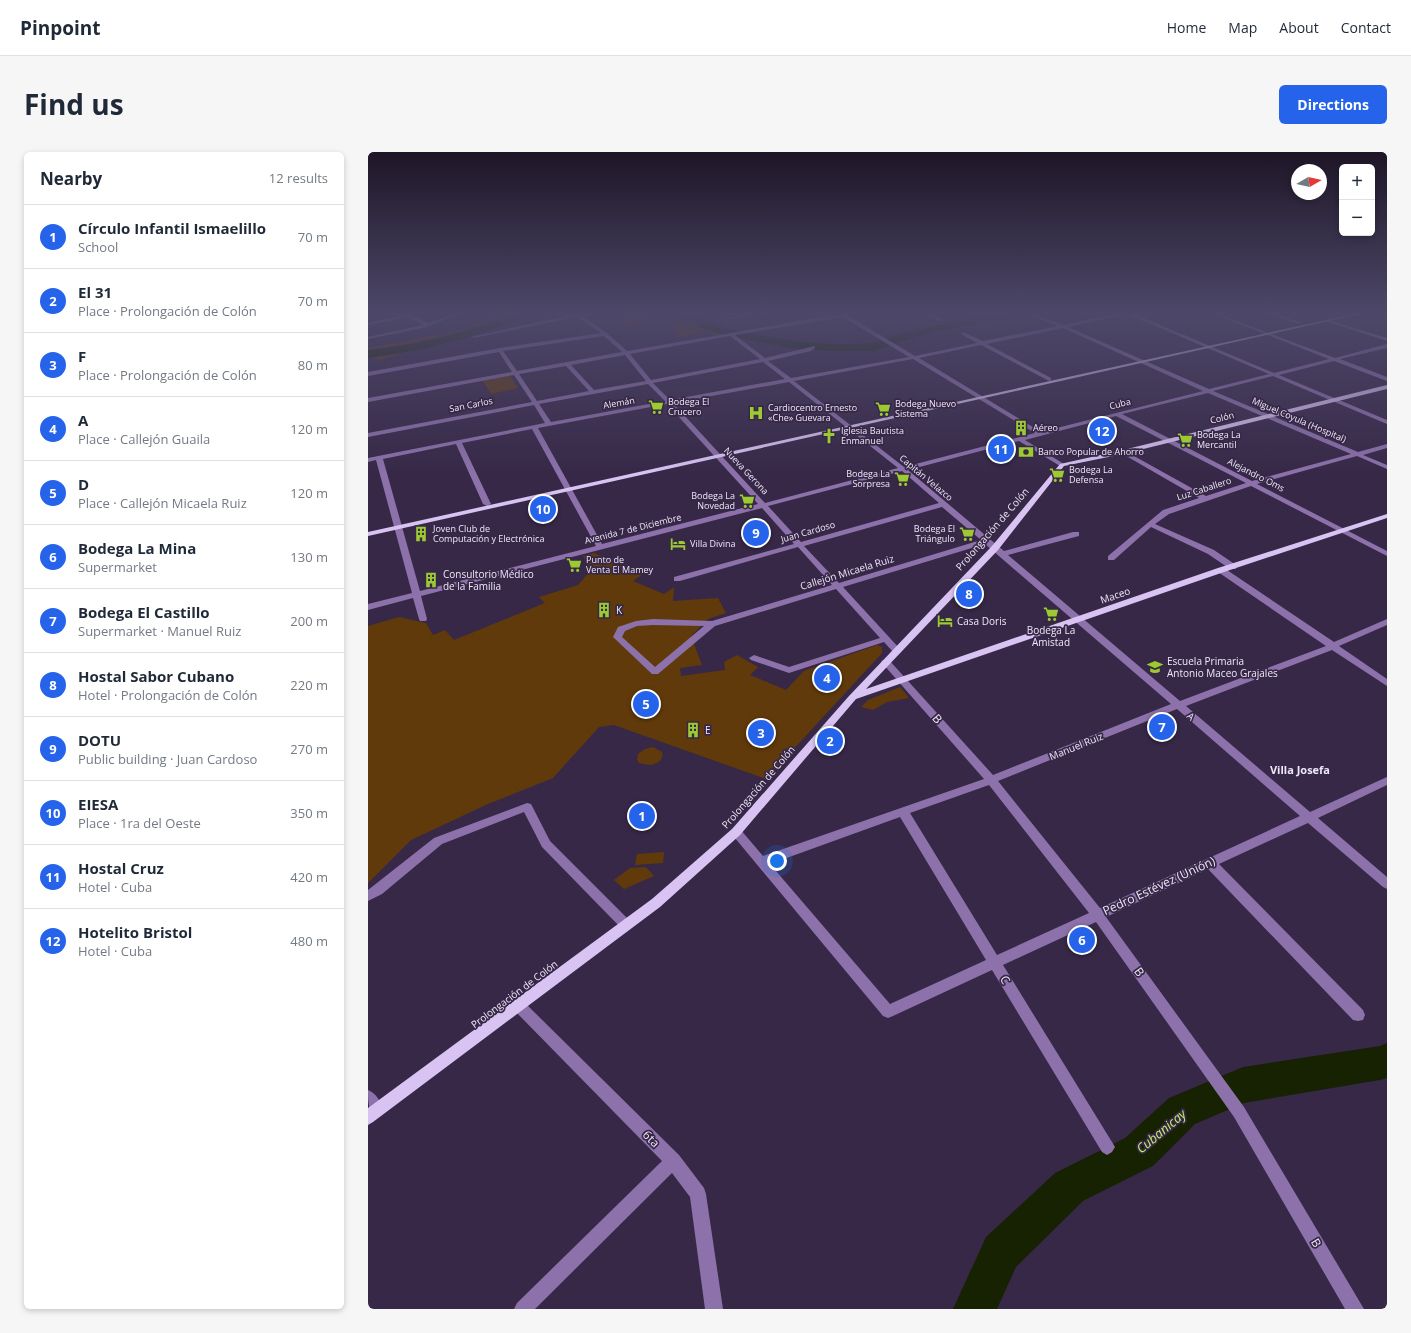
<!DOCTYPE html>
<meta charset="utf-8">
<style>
body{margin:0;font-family:"Open Sans",sans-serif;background:#f6f6f7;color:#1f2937}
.controls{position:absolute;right:12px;top:12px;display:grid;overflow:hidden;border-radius:6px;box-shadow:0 2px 6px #0003}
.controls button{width:36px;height:36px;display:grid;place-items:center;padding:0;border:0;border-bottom:1px solid #e0e1e3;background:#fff;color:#1f2937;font:20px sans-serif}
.compass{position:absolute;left:923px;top:12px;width:36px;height:36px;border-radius:50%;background:#fff;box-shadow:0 2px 6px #0003;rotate:81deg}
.you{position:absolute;left:409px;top:709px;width:14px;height:14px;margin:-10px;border:3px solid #fff;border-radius:50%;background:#1a73e8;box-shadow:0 0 0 6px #1a73e833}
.badge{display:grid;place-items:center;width:26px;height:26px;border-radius:50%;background:#2563eb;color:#fff;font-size:13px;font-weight:700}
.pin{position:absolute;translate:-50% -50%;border:2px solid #fff;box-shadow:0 1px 4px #0006}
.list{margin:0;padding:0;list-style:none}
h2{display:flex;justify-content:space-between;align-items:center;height:52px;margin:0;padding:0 16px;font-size:17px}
h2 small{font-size:13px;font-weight:400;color:#747a83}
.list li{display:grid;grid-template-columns:26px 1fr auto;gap:12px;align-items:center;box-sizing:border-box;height:64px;padding:0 16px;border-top:1px solid #e0e1e3}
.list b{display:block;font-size:15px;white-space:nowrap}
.list p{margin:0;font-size:13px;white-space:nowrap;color:#747a83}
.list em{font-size:13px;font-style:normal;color:#747a83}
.map{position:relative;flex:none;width:1019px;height:1157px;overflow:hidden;border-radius:6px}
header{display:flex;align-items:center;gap:24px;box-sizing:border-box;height:56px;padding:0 20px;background:#fff;border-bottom:1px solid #e0e1e3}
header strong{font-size:19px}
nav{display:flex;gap:22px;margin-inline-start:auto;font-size:14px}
.intro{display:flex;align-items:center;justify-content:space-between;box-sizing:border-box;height:96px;padding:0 24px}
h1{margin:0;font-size:28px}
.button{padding:10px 18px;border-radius:6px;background:#2563eb;color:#fff;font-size:14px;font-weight:700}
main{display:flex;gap:24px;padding:0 24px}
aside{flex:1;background:#fff;border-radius:6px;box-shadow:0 2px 6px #0003}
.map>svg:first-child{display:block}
</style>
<header>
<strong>Pinpoint</strong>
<nav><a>Home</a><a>Map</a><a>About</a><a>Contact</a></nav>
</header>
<div class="intro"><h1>Find us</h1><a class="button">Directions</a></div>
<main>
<aside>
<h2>Nearby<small>12 results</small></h2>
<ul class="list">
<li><span class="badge">1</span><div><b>Círculo Infantil Ismaelillo</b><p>School</p></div><em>70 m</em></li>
<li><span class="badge">2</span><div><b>El 31</b><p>Place · Prolongación de Colón</p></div><em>70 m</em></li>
<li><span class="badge">3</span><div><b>F</b><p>Place · Prolongación de Colón</p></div><em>80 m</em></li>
<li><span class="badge">4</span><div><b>A</b><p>Place · Callejón Guaila</p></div><em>120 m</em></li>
<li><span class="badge">5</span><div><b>D</b><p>Place · Callejón Micaela Ruiz</p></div><em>120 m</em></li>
<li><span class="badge">6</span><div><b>Bodega La Mina</b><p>Supermarket</p></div><em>130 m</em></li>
<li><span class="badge">7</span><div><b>Bodega El Castillo</b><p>Supermarket · Manuel Ruiz</p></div><em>200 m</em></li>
<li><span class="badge">8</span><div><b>Hostal Sabor Cubano</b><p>Hotel · Prolongación de Colón</p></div><em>220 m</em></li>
<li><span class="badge">9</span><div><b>DOTU</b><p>Public building · Juan Cardoso</p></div><em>270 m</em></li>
<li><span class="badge">10</span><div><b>EIESA</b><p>Place · 1ra del Oeste</p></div><em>350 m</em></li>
<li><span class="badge">11</span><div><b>Hostal Cruz</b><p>Hotel · Cuba</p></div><em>420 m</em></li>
<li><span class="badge">12</span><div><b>Hotelito Bristol</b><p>Hotel · Cuba</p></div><em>480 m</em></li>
</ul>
</aside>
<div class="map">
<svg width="1019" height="1157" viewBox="0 0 1019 1157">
<rect width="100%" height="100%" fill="#372847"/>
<g fill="#603a0b">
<polygon points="144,160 175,160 143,168 112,180 11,208 0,203 0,196 106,176 106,168"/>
<polygon points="279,163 279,173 250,175 250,165"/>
<polygon points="316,169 360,181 345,183 340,179 310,185 303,170"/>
<polygon points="142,224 150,236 123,242 115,229"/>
<polygon points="226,401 275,422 265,429 296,442 306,435 305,449 350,446 358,461 340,467 323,484 334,513 312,516 313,524 357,518 356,510 369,503 390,515 382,523 418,538 436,519 509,493 514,495 514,501 398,627 246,573 231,575 185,626 120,652 43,688 0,731 0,474 31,465 58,471 65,483 77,478 86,488 177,451 171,445 210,433 223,418 215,404"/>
<polygon points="532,535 541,546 519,550 505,558 493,555 500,548"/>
<path d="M285,595l9,5c2,8 -5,12 -12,13l-11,-2 -2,-3 1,-6 7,-5z"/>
<polygon points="296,700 295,711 267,713 269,702"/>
<polygon points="278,715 286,724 256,737 246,728 262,716"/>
</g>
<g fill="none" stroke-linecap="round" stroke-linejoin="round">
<g fill="#172202" fill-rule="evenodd">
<path d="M153,160h15l-2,2c-54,22 -108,37 -166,44v-8c53,-6 103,-19 153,-38z"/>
<path d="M301,160c23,-3 39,12 60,17 44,10 97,18 142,14 8,0 15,-6 23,-7 29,-8 57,-14 86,-19 13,-3 26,-7 39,-5l-2,2 -10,4 -64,12 -44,12 -25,9h-43l-40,-3 -64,-12 -27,-8 -16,-10 -13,-4z"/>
<polygon points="1019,891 1019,926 1012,928 876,951 827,972 785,1014 715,1049 648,1115 629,1157 585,1157 618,1085 687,1021 757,986 801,946 875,915 1012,894"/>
</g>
<g fill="#8c71aa" fill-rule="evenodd">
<polygon points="33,160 38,160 60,171 92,160 97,160 59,175 0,187 0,185 55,173 40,165 0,173 0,171 36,163"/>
<path d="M206,160h4l1,1 30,-1 -2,1 -25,3 25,17 20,18 213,-37 -3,-2h5l73,44 62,-13 -16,-9 2,-2 20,9 75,-15 -32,-12 2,-2 36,13 59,-13h11l-2,1 142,60 55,-14 -121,-47h5l122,46 52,-14v4l-47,11 47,18v4l-53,-20 -55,14 108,45v4l-114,-48 -60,15 145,61 29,-8v4l-24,7 24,10v4l-30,-13 -100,28 130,67v5l-136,-70 -82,28 -14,10 59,26 22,15v4h-6l-22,-15 -57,-27 -37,33h-6v-4l55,-46 36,-12 -78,-45v-2h4l81,45 40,-13 -130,-67 -91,24 39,24v2h-4l-41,-25 -111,29 96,81 69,-19h6v4l-71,19 172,146 146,-55 -108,-74v-4h6l110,74 53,-23v6l-48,21 48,33v7l-55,-36 -146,56 124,106 77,-35v8l-69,33 69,59v12l-4,-2 -75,-64 -89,41 144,146 2,5 -2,5 -5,1 -5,-1 -145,-151 -102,48 138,190 120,202h-19l-111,-192 -138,-195 -93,43 109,177 3,5 -3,5 -5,3 -5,-3 -110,-182 -99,46 -5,2 -5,-2 -153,-184 2,-3 4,-1 4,1 23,27 221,-77 -101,-115 -2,-2 2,-2h6l104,115 178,-71 -186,-160 -142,43 57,62 1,2 -1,2h-6l-10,-11 -95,31 -38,-13 -2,-2 5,-3 35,12 91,-29 -44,-49 -121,37 -57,48h-6l-39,-37 5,-10 18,-6 17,-2 59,2 120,-36 -34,-38 -118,34h-6v-4l120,-33 -32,-36 -341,88 6,23 -1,2h-6l-1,-2 -6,-21 -45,12v-6l44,-11 -36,-133 -8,2v-4l177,-35 -11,-18 -166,32v-4l164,-31 -18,-27 -146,27v-4l144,-26 -13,-20 -131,24v-4l132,-24 101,-15 -24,-16 -104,21 -2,-1 104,-23zM759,162l142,60 -60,15 -141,-62zM475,165l66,40 -118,21 -23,-17 43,-10 4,-3v-2l-50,12 -30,-23zM695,176l140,63 -162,41 -122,-74 62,-13 68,36 2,-1v-2l-64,-34zM236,184l18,16 -105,19 -14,-20zM362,184l30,23 -109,21 -21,-26zM257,203l21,26 -52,9 -23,-25zM545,207l122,74 -131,34 -110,-86zM395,210l22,17 -115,21 -17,-17zM198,214l23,25 -52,10 -18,-27zM421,230l109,86 -133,35 -92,-100zM280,232l17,17 -114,21 -12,-18zM840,241l143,61 -99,27 -130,-67zM299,252l91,100 -156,40 -64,-116zM164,277l64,117 -176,45 -37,-132 73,-15 27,60 4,2 4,-2 -29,-61zM534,319l37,32 -138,39 -33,-36zM574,355l39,33 -142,43 -35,-37zM285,473l51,1 -49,41 -33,-30 3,-6 12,-5zM809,557l123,107 -200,92 -102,-127zM621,633l100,128 -92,42 -87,-142zM532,665l86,143 -96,44 -120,-140z"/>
<polygon points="393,160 402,160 354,168 352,167"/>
<polygon points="551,160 556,160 575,168 571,169"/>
<polygon points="898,160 903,160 934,171 930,172"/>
<polygon points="957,167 1019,186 1019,189 957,169"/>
<polygon points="159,651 163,652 182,689 262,769 264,773 262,777 258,778 254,777 174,695 156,660 74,692 14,742 0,749 0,738 66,686"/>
<polygon points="150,847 155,849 311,1003 336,1036 338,1042 355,1157 337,1157 322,1045 304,1021 167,1157 146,1157 149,1151 294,1009 145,857 143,853 145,849"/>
<path d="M0,938c8,3 13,12 16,20l-2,5 -5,2c-9,-4 -9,-16 -9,-27z"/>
</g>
<g fill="#d8c3f2" fill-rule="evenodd">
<polygon points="994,160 1001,160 0,384 0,380"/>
<polygon points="1019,233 1019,237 755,302 696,314 630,398 498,537 850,416 1019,362 1019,366 856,420 488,547 372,683 292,755 5,970 0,973 0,956 284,747 364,677 481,544 624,394 692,312 755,298"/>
</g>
</g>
<linearGradient id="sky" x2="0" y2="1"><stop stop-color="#1e1627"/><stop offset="0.5" stop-color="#4d4869"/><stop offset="1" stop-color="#4d4869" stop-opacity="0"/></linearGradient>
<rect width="1019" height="322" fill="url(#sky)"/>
<defs>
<g id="supermarket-bare" transform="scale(1.2)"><path d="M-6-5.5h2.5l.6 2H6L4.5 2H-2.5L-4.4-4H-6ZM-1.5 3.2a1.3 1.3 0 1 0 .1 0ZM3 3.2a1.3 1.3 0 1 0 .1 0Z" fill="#9cca31" stroke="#372847" stroke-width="2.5" paint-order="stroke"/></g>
<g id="hospital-bare" transform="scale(1.2)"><path d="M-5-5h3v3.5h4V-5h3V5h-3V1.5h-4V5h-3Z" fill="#9cca31" stroke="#372847" stroke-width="2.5" paint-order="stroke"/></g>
<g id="building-bare" transform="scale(1.2)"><path d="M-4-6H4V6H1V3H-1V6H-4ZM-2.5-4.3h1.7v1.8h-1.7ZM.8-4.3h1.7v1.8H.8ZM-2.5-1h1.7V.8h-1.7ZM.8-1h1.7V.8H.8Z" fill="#9cca31" stroke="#372847" stroke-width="2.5" paint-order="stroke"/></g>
<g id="church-bare" transform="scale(1.2)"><path d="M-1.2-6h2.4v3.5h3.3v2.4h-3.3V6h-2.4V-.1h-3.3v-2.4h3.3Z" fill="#9cca31" stroke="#372847" stroke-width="2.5" paint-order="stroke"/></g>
<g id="bank-bare" transform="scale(1.2)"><path d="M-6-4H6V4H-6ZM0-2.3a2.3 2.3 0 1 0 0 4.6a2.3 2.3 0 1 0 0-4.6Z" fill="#9cca31" stroke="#372847" stroke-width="2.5" paint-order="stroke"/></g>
<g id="hotel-bare" transform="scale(1.2)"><path d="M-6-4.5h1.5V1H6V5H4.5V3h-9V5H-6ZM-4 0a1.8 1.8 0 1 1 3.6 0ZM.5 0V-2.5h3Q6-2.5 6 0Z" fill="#9cca31" stroke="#372847" stroke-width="2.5" paint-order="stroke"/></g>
<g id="school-bare" transform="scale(1.2)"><path d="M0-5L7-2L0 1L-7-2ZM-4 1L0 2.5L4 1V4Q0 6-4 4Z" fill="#9cca31" stroke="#372847" stroke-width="2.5" paint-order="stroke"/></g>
</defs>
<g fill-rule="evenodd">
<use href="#supermarket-bare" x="288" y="255"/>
<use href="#supermarket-bare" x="515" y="257"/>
<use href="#hospital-bare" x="388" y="261"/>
<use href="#building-bare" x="653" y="276"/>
<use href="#church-bare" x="461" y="284"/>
<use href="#supermarket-bare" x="817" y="288"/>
<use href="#bank-bare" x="658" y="300"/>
<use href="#supermarket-bare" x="689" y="323"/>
<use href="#supermarket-bare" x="534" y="327"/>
<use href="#supermarket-bare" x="379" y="349"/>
<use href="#building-bare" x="53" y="382"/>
<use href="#supermarket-bare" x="599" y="382"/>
<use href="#hotel-bare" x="310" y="392"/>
<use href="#supermarket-bare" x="206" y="413"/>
<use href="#building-bare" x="63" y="428"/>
<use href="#building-bare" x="236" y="458"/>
<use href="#supermarket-bare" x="683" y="462"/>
<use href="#hotel-bare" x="577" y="469"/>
<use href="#school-bare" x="787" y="515"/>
<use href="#building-bare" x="325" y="578"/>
</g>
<g text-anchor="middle" stroke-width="3.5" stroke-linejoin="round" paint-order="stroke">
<g font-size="9" fill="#efe6fa" stroke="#372847" text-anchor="start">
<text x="300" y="253">Bodega El<tspan x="300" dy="10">Crucero</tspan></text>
<text x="527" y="255">Bodega Nuevo<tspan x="527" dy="10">Sistema</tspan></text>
<text x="400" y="259">Cardiocentro Ernesto<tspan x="400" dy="10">«Che» Guevara</tspan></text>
<text x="665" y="279">Aéreo</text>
<text x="473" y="282">Iglesia Bautista<tspan x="473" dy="10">Enmanuel</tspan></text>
<text x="829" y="286">Bodega La<tspan x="829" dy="10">Mercantil</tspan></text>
<text x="670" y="303">Banco Popular de Ahorro</text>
<text x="701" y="321">Bodega La<tspan x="701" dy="10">Defensa</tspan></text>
<text x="522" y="325" text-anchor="end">Bodega La<tspan x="522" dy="10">Sorpresa</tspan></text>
<text x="367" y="347" text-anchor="end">Bodega La<tspan x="367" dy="10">Novedad</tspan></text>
<text x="65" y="380">Joven Club de<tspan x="65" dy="10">Computación y Electrónica</tspan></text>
<text x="587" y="380" text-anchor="end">Bodega El<tspan x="587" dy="10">Triángulo</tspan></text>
<text x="322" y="395">Villa Divina</text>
<text x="218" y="411">Punto de<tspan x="218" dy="10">Venta El Mamey</tspan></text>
</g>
<g font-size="9" fill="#efe6fa" stroke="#372847">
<text transform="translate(251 251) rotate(-10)" y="3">Alemán</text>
<text transform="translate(752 252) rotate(-14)" y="3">Cuba</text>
<text transform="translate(103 253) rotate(-11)" y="3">San Carlos</text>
<text transform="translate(854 266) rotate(-14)" y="3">Colón</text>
<text transform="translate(931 268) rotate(23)" y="3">Miguel Coyula (Hospital)</text>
<text transform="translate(378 319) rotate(47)" y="3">Nueva Gerona</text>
<text transform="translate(888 323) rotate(27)" y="3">Alejandro Oms</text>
<text transform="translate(558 326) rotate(40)" y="3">Capitán Velazco</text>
<text transform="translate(836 337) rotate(-18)" y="3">Luz Caballero</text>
<text transform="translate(265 377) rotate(-14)" y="3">Avenida 7 de Diciembre</text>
<text transform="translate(440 380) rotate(-16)" y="3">Juan Cardoso</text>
</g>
<g font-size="10" fill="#efe6fa" stroke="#372847">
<text transform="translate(624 377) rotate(-49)" y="4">Prolongación de Colón</text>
<text transform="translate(479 420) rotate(-17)" y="4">Callejón Micaela Ruiz</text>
<text transform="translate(747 443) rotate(-19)" y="4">Maceo</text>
<text transform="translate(823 564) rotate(41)" y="4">A</text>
<text transform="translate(708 594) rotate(-22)" y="4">Manuel Ruiz</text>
<text transform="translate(390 635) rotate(-49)" y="4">Prolongación de Colón</text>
<text transform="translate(146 842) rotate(-37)" y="4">Prolongación de Colón</text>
</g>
<g font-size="10" fill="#efe6fa" stroke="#372847" text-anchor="start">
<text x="75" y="426">Consultorio Médico<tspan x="75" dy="12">de la Familia</tspan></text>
<text x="248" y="462">K</text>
<text x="589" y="473">Casa Doris</text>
<text x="683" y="482" text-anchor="middle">Bodega La<tspan x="683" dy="12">Amistad</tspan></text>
<text x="799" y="513">Escuela Primaria<tspan x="799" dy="12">Antonio Maceo Grajales</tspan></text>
<text x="337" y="582">E</text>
</g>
<g font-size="11" font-weight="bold" fill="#efe6fa" stroke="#372847">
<text x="932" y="622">Villa Josefa</text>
</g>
<g font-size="12" fill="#efe6fa" stroke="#372847">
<text transform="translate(569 567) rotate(48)" y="4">B</text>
<text transform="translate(791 734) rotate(-25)" y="4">Pedro Estévez (Unión)</text>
<text transform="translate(771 820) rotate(54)" y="4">B</text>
<text transform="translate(637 828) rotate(59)" y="4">C</text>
<text transform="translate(283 987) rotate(45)" y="4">6ta</text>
<text transform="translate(948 1091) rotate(59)" y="4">B</text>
</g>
<g font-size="13" font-style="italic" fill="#c2ef6b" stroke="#372847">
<text transform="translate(793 979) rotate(-40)" y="5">Cubanicay</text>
</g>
</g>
</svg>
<div class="controls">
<button>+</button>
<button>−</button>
</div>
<svg class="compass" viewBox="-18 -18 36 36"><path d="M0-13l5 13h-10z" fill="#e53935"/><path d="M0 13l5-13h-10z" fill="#747a83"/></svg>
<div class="you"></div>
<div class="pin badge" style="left:274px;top:664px">1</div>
<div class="pin badge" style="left:462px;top:589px">2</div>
<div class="pin badge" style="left:393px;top:581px">3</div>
<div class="pin badge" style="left:459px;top:526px">4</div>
<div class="pin badge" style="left:278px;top:552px">5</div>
<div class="pin badge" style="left:714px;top:788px">6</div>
<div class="pin badge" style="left:794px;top:575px">7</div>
<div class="pin badge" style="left:601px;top:442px">8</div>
<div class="pin badge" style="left:388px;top:381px">9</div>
<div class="pin badge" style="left:175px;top:357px">10</div>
<div class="pin badge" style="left:633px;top:297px">11</div>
<div class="pin badge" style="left:734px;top:279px">12</div>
</div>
</main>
